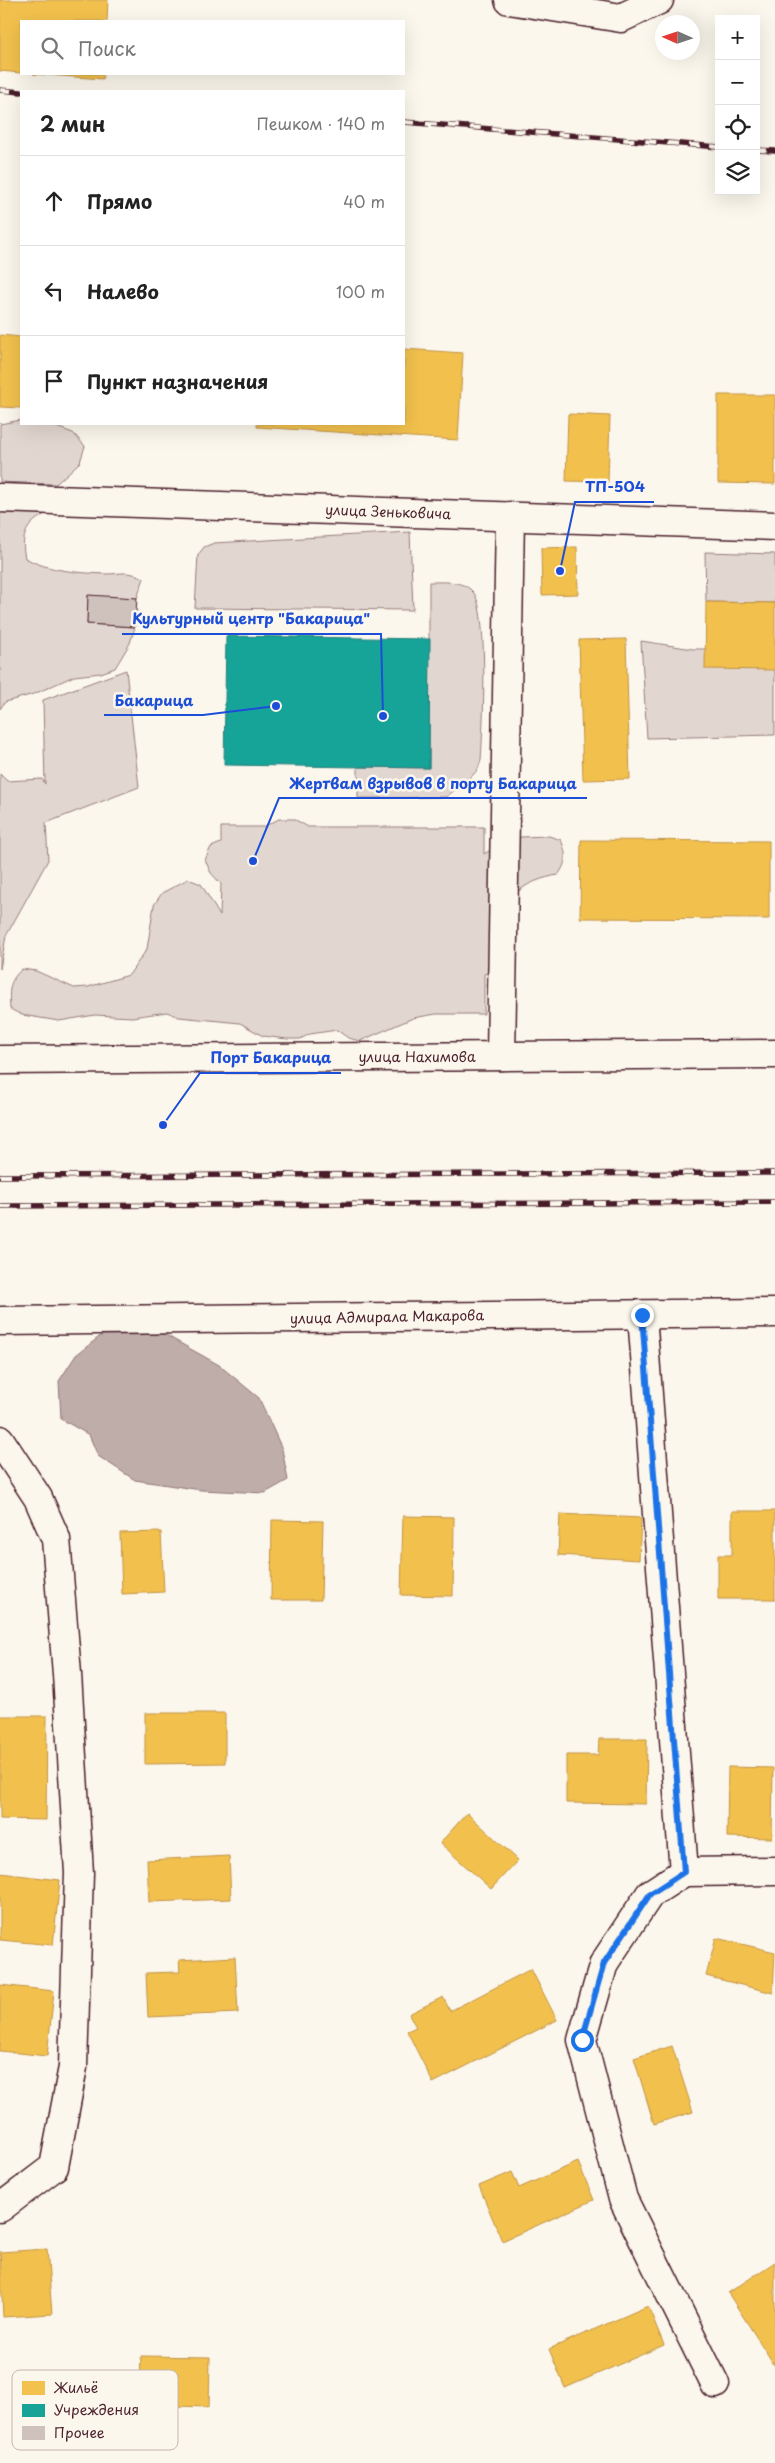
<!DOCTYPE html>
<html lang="ru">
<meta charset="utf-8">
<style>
body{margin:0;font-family:"Playpen Sans",sans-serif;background:#f6f6f6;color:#222}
.controls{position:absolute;right:15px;top:15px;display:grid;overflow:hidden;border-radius:0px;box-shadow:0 5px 20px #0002}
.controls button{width:45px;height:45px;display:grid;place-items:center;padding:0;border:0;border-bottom:1px solid #e0e0e0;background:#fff;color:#222;font:25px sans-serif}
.compass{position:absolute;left:655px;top:15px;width:45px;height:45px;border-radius:50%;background:#fff;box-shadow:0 5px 20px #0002;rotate:273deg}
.stop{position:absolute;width:15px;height:15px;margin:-11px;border:4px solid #1a73e8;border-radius:50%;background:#fff}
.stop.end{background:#1a73e8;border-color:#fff;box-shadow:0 1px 5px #0008}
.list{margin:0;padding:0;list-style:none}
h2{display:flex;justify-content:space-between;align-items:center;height:65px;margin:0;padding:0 20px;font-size:21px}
h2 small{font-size:16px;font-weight:400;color:#767676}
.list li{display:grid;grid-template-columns:32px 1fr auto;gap:15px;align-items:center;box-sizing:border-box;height:90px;padding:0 20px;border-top:1px solid #e0e0e0}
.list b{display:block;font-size:19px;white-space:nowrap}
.list em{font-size:16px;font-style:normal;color:#767676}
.icon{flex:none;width:28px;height:28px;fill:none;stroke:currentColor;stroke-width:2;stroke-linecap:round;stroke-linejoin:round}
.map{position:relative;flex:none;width:775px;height:2463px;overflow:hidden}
.search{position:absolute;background:#fff;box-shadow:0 5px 20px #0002;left:20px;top:20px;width:385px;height:55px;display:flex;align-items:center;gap:12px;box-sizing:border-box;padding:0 18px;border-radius:0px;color:#767676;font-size:19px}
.panel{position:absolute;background:#fff;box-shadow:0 5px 20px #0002;left:20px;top:90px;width:385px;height:335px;border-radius:0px}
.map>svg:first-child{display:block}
</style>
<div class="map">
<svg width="775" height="2463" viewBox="0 0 775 2463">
<rect width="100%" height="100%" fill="#fbf7ec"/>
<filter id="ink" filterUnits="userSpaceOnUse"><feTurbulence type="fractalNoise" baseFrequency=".02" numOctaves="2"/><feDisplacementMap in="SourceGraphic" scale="10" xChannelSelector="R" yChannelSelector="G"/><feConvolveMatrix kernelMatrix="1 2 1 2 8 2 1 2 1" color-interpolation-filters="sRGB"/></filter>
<g filter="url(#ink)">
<g fill="#e2d7d0" stroke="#967b7e">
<polygon points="21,420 21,424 48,424 73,433 85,446 80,462 56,484 0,482 0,424"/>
<path d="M0,511l47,2c-20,10 -27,22 -22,45 23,13 54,15 81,16 16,0 21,-4 38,4l-7,20 -49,-2 -1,28 48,3 -5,16 -15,25 -14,5 -27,3 -40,18 -29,8 -5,7z"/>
<polygon points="410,532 413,610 195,608 198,555 204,547 214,543"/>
<polygon points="705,552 775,554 775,603 706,602"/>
<path d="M429,582c14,0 34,-2 44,10 16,17 10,139 8,168l-3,9 -6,7 -26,21 -88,1v-31l71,1z"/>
<polygon points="641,641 693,649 775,649 775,735 647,738"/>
<polygon points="126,670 139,787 46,823 48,860 6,936 0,969 0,774 7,781 42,779 45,784 43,700"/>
<path d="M279,819h15l14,8h176v27l23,-14 14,-3 28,-1 12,4c6,14 6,23 -3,35 -13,2 -37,9 -44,22 -4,8 -8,59 -9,71l-21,6v40h-48l-23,4 -53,23 -12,-3 -11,-8 -27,4 -10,5h-13l-24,-3 -23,-13 -61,-6 -12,-5 -35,5 -37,-2 -36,6 -37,-6 -12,-6c-1,-19 -2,-27 12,-40l14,2 38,17 14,-1 41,-12 18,-26 7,-44 8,-12 26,-14 13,5 19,32 1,-32 -10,-11 -6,-13 6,-13 10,-4v-16h42z"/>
</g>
<polygon fill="#bfadaa" stroke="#907477" points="155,1329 219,1365 259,1398 282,1449 288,1480 265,1493 201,1490 135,1480 98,1456 89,1435 61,1419 59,1381 76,1355 103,1334"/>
<g fill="#f2c14e" stroke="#c09044">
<polygon points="0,0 108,0 107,21 21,21 21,73 0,71"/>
<polygon points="33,74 103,74 103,79"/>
<polygon points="0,335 21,337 21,408 0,407"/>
<polygon points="404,349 463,353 458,440 257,427 257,424 404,424"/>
<polygon points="718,395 775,395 775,484 718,483"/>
<polygon points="568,414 610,416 608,482 566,481"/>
<polygon points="577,547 578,594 542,595 541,548"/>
<polygon points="706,602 775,603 775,670 705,669"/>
<polygon points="626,639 630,779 583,780 579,640"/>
<polygon points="581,840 769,841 769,919 580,918"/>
<polygon points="732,1511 775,1511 775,1599 718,1599 718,1555 732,1555"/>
<polygon points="560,1514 641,1518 639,1560 558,1555"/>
<polygon points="403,1516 454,1517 453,1596 401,1595"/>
<polygon points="272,1520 323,1521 321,1600 271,1600"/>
<polygon points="161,1532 164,1592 122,1594 120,1533"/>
<polygon points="145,1713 225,1713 225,1763 145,1764"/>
<polygon points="0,1716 47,1716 46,1820 0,1819"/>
<polygon points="599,1739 647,1739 646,1804 566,1803 566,1755 598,1755"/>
<polygon points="728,1767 773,1768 772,1838 727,1837"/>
<polygon points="467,1813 518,1860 491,1889 440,1843"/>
<polygon points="229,1856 231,1899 149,1902 147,1860"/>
<polygon points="0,1873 60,1880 53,1945 0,1940"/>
<polygon points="716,1938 775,1952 773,1993 706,1976"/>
<polygon points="235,1957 238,2013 148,2017 146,1973 180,1972 179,1960"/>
<polygon points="531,1969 557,2020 433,2083 407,2031 416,2027 409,2014 443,1997 450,2011"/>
<polygon points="0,1985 54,1991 47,2056 0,2051"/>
<polygon points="672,2046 693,2112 654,2124 634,2058"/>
<polygon points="578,2162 594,2200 502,2241 479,2186 512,2172 519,2188"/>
<polygon points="47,2249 52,2314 3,2317 0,2252"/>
<polygon points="775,2262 775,2366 728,2293"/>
<polygon points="648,2306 664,2345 565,2388 549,2349"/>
<polygon points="141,2356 210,2357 209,2407 139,2405"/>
</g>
<polygon fill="#17a398" stroke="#267b77" points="226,636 430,639 429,768 224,765"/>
<polygon fill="#cfc2bc" stroke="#4a1f2b" points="88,595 137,598 135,627 87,624"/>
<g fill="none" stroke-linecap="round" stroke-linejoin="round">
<g stroke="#4a1f2b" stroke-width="31">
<g id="minor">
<polyline points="509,0 621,18 659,0"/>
<polyline points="0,498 775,526"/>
<polyline points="501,1056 510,516"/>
<polyline points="642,1315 684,1872 775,1871"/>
<polyline points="0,1321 775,1313"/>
<polyline points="0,1440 38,1498 56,1539 67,1674 79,1873 73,2067 54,2167 0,2208"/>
<polyline points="684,1872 650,1894 604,1963 582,2040 623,2199 715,2384"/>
</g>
</g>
<g stroke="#4a1f2b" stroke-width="31">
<polyline id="major" points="0,1060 775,1054"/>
</g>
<use href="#minor" stroke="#fbf7ec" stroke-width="28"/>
<use href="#major" stroke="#fbf7ec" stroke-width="28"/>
<g stroke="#4a1f2b" stroke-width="5.5">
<g id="rail">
<polyline points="0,90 21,92"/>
<polyline points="404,122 719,147"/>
<polyline points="756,150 775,151"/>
<polyline points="0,1176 775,1173"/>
<polyline points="0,1206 775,1202"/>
</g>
</g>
<use href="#rail" stroke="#fbf7ec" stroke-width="4" stroke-dasharray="11" stroke-linecap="butt"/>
</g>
</g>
<g fill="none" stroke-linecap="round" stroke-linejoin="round" filter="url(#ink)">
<polyline stroke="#1a73e8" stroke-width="6" points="582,2040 604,1963 650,1894 684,1872 642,1315"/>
</g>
<g text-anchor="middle" stroke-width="5" stroke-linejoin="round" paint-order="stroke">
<g font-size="14" fill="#4a1f2b" stroke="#fbf7ec">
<text transform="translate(388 512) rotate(2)" y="5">улица Зеньковича</text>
<text x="417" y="1062">улица Нахимова</text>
<text transform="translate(387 1317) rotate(-1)" y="5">улица Адмирала Макарова</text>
</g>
</g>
<rect x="12" y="2370" width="166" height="80" rx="8" fill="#fbf7ec" stroke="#c6b6b2" stroke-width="1"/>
<rect x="22" y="2381" width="23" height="14" fill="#f2c14e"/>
<rect x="22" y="2404" width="23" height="13" fill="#17a398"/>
<rect x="22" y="2426" width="23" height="14" fill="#cfc2bc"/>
<g font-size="14" fill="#4a1f2b">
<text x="54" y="2393">Жильё</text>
<text x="54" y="2415">Учреждения</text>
<text x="54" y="2438">Прочее</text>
</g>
<path fill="none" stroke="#1d4ed8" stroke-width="2" d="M560 571L575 502H654M383 716L381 634H122M276 706L203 715H104M253 861L279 798H587M163 1125L200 1073H341"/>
<g fill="#1d4ed8" stroke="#fbf7ec" stroke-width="2">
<circle cx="560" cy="571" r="5"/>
<circle cx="383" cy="716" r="5"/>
<circle cx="276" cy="706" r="5"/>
<circle cx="253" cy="861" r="5"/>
<circle cx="163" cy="1125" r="5"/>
</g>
<g font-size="15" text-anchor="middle" font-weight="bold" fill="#1d4ed8" stroke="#fbf7ec" stroke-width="5" stroke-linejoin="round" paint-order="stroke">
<text x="615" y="492">ТП-504</text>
<text x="251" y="624">Культурный центр "Бакарица"</text>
<text x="154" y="706">Бакарица</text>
<text x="433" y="789">Жертвам взрывов в порту Бакарица</text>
<text x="271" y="1063">Порт Бакарица</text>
</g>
</svg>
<div class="controls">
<button>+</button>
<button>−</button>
<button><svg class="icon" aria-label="locate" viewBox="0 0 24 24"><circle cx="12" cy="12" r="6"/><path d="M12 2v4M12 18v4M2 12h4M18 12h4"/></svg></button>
<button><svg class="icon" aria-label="layers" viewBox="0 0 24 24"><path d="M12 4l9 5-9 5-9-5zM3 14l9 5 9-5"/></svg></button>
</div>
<svg class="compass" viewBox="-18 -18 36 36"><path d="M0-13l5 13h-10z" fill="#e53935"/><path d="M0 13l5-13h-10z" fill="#767676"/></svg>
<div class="stop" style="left:582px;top:2040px"></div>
<div class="stop end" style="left:642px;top:1315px"></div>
<div class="search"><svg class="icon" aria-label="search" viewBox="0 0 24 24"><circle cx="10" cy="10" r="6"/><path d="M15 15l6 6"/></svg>Поиск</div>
<section class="panel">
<h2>2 мин<small>Пешком · 140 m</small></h2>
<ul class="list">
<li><svg class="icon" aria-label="ahead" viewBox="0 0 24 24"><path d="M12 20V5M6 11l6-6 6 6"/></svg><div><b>Прямо</b></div><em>40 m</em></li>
<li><svg class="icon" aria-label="left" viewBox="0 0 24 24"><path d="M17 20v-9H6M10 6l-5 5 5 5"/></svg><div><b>Налево</b></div><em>100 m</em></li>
<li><svg class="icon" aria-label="arrive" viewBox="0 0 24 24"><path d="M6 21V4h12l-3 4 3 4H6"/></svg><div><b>Пункт назначения</b></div></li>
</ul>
</section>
</div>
